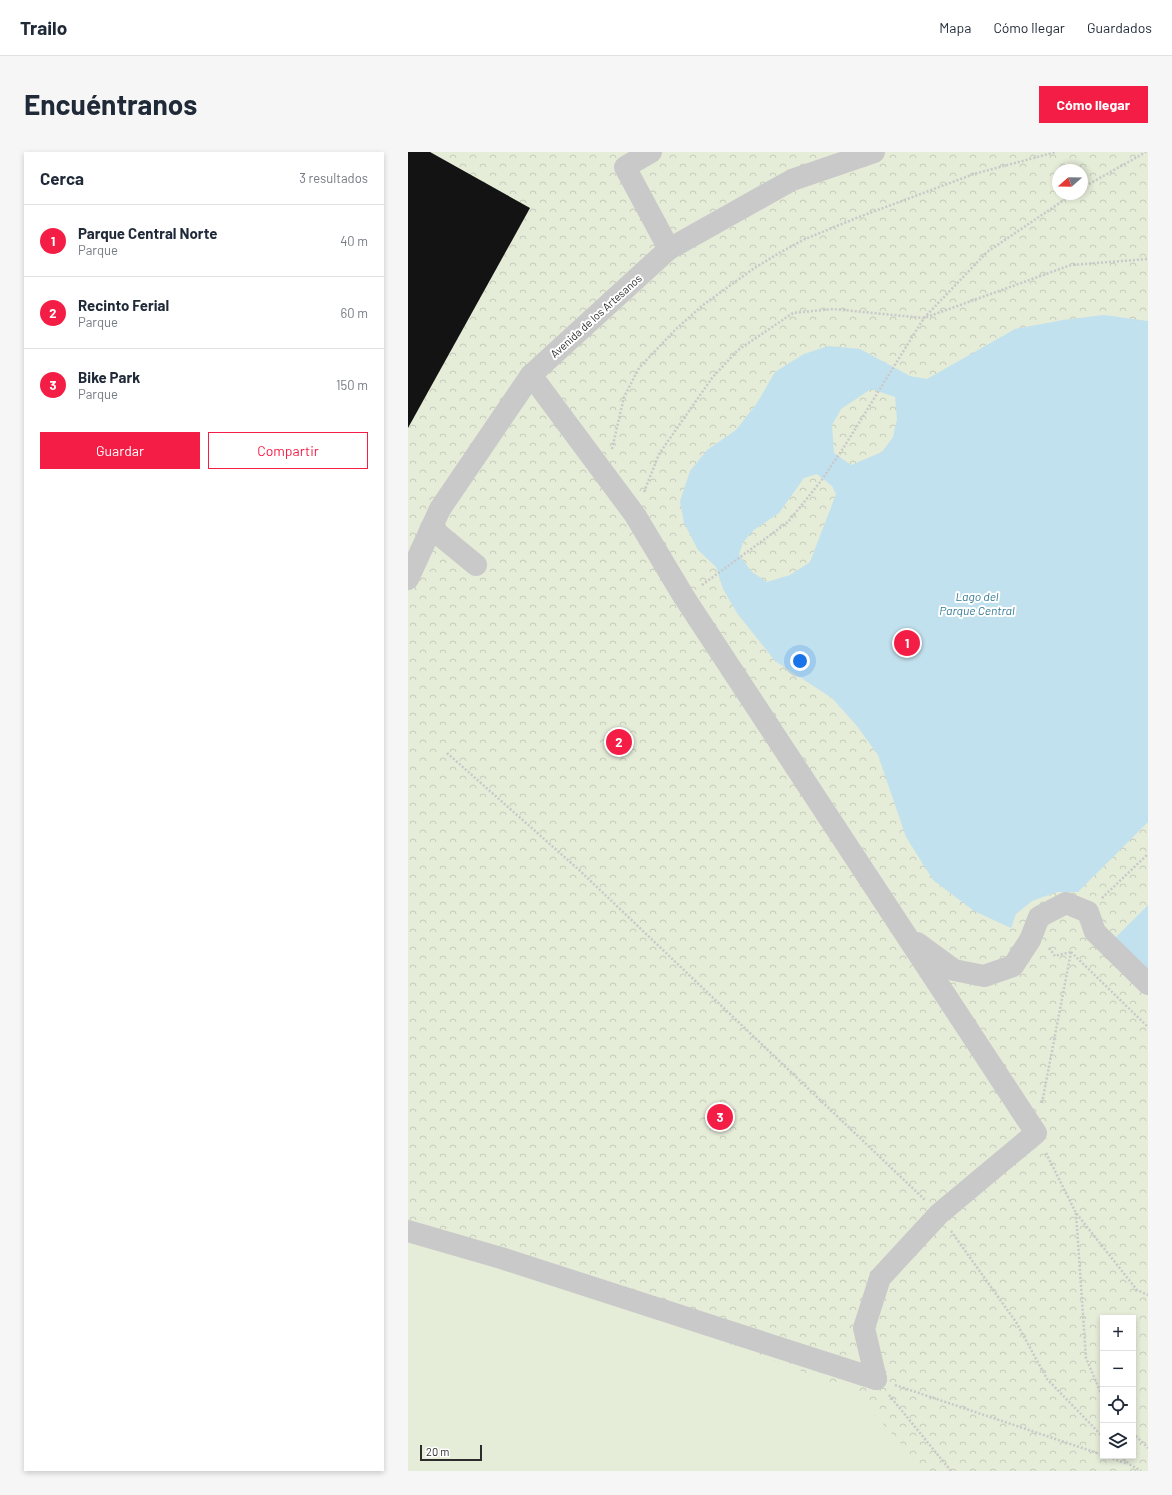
<!DOCTYPE html>
<html lang="es">
<meta charset="utf-8">
<style>
body{margin:0;font-family:Barlow,sans-serif;background:#f6f6f7;color:#1f2937}
.controls{position:absolute;right:12px;bottom:12px;display:grid;overflow:hidden;border-radius:0px;box-shadow:0 2px 6px #0003}
.controls button{width:36px;height:36px;display:grid;place-items:center;padding:0;border:0;border-bottom:1px solid #e0e1e3;background:#fff;color:#1f2937;font:20px sans-serif}
.compass{position:absolute;left:644px;top:12px;width:36px;height:36px;border-radius:50%;background:#fff;box-shadow:0 2px 6px #0003;rotate:250deg}
.scale{position:absolute;left:12px;bottom:10px;width:62px;box-sizing:border-box;padding-left:4px;border:2px solid #2c2c2c;border-top:0;font-size:11px;line-height:14px;white-space:nowrap;color:#2c2c2c;-webkit-text-stroke:3px #fff;paint-order:stroke}
.you{position:absolute;left:392px;top:509px;width:14px;height:14px;margin:-10px;border:3px solid #fff;border-radius:50%;background:#1a73e8;box-shadow:0 0 0 6px #1a73e833}
.badge{display:grid;place-items:center;width:26px;height:26px;border-radius:50%;background:#f41d45;color:#fff;font-size:13px;font-weight:700}
.pin{position:absolute;translate:-50% -50%;border:2px solid #fff;box-shadow:0 1px 4px #0006}
.list{margin:0;padding:0;list-style:none}
h2{display:flex;justify-content:space-between;align-items:center;height:52px;margin:0;padding:0 16px;font-size:17px}
h2 small{font-size:13px;font-weight:400;color:#747a83}
.list li{display:grid;grid-template-columns:26px 1fr auto;gap:12px;align-items:center;box-sizing:border-box;height:72px;padding:0 16px;border-top:1px solid #e0e1e3}
.list b{display:block;font-size:15px;white-space:nowrap}
.list p{margin:0;font-size:13px;white-space:nowrap;color:#747a83}
.list em{font-size:13px;font-style:normal;color:#747a83}
.actions{display:flex;gap:8px;padding:12px 16px}
.actions a{flex:1;padding:9px 0;border:1px solid #f41d45;border-radius:0px;text-align:center;font-size:14px;color:#f41d45}
.actions .main{background:#f41d45;color:#fff}
.icon{flex:none;width:22px;height:22px;fill:none;stroke:currentColor;stroke-width:2;stroke-linecap:round;stroke-linejoin:round}
.map{position:relative;flex:none;width:740px;height:1319px;overflow:hidden;border-radius:0px}
header{display:flex;align-items:center;gap:24px;box-sizing:border-box;height:56px;padding:0 20px;background:#fff;border-bottom:1px solid #e0e1e3}
header strong{font-size:19px}
nav{display:flex;gap:22px;margin-inline-start:auto;font-size:14px}
.intro{display:flex;align-items:center;justify-content:space-between;box-sizing:border-box;height:96px;padding:0 24px}
h1{margin:0;font-size:28px}
.button{padding:10px 18px;border-radius:0px;background:#f41d45;color:#fff;font-size:14px;font-weight:700}
main{display:flex;gap:24px;padding:0 24px}
aside{flex:1;background:#fff;border-radius:0px;box-shadow:0 2px 6px #0003}
.map>svg:first-child{display:block}
</style>
<header>
<strong>Trailo</strong>
<nav><a>Mapa</a><a>Cómo llegar</a><a>Guardados</a></nav>
</header>
<div class="intro"><h1>Encuéntranos</h1><a class="button">Cómo llegar</a></div>
<main>
<aside>
<h2>Cerca<small>3 resultados</small></h2>
<ul class="list">
<li><span class="badge">1</span><div><b>Parque Central Norte</b><p>Parque</p></div><em>40 m</em></li>
<li><span class="badge">2</span><div><b>Recinto Ferial</b><p>Parque</p></div><em>60 m</em></li>
<li><span class="badge">3</span><div><b>Bike Park</b><p>Parque</p></div><em>150 m</em></li>
</ul>
<div class="actions"><a class="main">Guardar</a><a>Compartir</a></div>
</aside>
<div class="map">
<svg width="740" height="1319" viewBox="0 0 740 1319">
<defs>
<pattern id="park-crowns" width="20" height="18" patternUnits="userSpaceOnUse"><rect width="20" height="18" fill="#e5ecd8"/><path d="M2 6a3 3 0 1 1 6 0M12 15a3 3 0 1 1 6 0" fill="none" stroke="#c5cbba"/></pattern>
</defs>
<rect width="100%" height="100%" fill="#fff"/>
<path fill="url(#park-crowns)" fill-rule="evenodd" d="M0,0h740v1319h-740zM650,18h24v24h-24zM695,1166h30v138h-30z"/>
<polygon fill="#e5ecd8" points="0,1086 197,1146 444,1238 514,1315 513,1319 0,1319"/>
<g fill="#c2e1ee" fill-rule="evenodd">
<path d="M696,163l44,6v501l-70,70h-21l-25,9 -16,13 -5,14 -37,-17 -41,-31 -27,-43 -28,-82 -21,-29 -25,-28 -57,-37 -38,-48 -14,-24 -7,-22 -18,-17 -14,-27 -4,-22 10,-30 17,-21 29,-20 21,-27 18,-31 29,-18 24,-8 32,3 50,27 17,3 88,-50 48,-9zM463,237l24,8 2,22 -4,18 -11,15 -31,13 -17,-12 -2,-28 9,-16zM409,322l15,12 4,8 -26,68 -20,13 -23,7 -15,-10 -13,-17 4,-13 11,-12 25,-17 25,-35z"/>
<polygon points="740,753 740,821 706,787"/>
</g>
<polygon fill="#131313" points="0,0 22,0 122,56 0,276"/>
<g fill="none" stroke-linecap="round" stroke-linejoin="round">
<g stroke="#c9c9c9" stroke-width="2.5" stroke-dasharray="2 2" stroke-linecap="butt">
<polyline points="674,36 738,0"/>
<polyline points="204,297 216,245 231,216 269,176 295,153 345,117 371,101 397,87 451,65 566,22 648,0"/>
<polyline points="236,340 251,302 304,226 330,198 385,161 425,157 516,166 663,113 740,107"/>
<polyline points="294,433 380,370 413,329 436,295 516,166 579,100 665,42"/>
<polyline points="39,601 170,717 517,1048"/>
<polyline points="694,746 740,702"/>
<polyline points="641,796 647,804 663,800"/>
<polyline points="663,800 740,875"/>
<polyline points="634,951 663,800"/>
<polyline points="638,1001 668,1061 729,1138 740,1143"/>
<polyline points="668,1061 678,1206 695,1246"/>
<polyline points="543,1079 608,1170 639,1227 695,1285"/>
<polyline points="487,1233 695,1303"/>
<polyline points="481,1243 543,1319"/>
<polyline points="725,1281 740,1296"/>
<polyline points="697,1304 720,1312"/>
<polyline points="713,1304 721,1312 733,1319"/>
</g>
<g stroke="#c9c9c9" stroke-width="22">
<polyline points="243,0 217,15 261,97"/>
<polyline points="123,223 227,363 276,445 628,981 531,1062 472,1126 456,1176 468,1227"/>
<polyline points="23,376 68,413"/>
<polyline points="0,427 32,357 123,223 261,97 384,28 466,0"/>
<polyline points="509,791 546,818 576,824 605,814 622,788 631,765 658,751 680,760 687,780 740,832"/>
<polyline points="0,1079 93,1106 468,1227"/>
</g>
</g>
<g text-anchor="middle" stroke-width="4" stroke-linejoin="round" paint-order="stroke">
<g font-size="11" fill="#2c2c2c" stroke="#fff">
<text transform="translate(188 164) rotate(-42)" y="4">Avenida de los Artesanos</text>
</g>
<g font-size="12" font-style="italic" fill="#347a94" stroke="#fff">
<text x="569" y="449">Lago del<tspan x="569" dy="14">Parque Central</tspan></text>
</g>
</g>
</svg>
<div class="controls">
<button>+</button>
<button>−</button>
<button><svg class="icon" aria-label="locate" viewBox="0 0 24 24"><circle cx="12" cy="12" r="6"/><path d="M12 2v4M12 18v4M2 12h4M18 12h4"/></svg></button>
<button><svg class="icon" aria-label="layers" viewBox="0 0 24 24"><path d="M12 4l9 5-9 5-9-5zM3 14l9 5 9-5"/></svg></button>
</div>
<svg class="compass" viewBox="-18 -18 36 36"><path d="M0-13l5 13h-10z" fill="#e53935"/><path d="M0 13l5-13h-10z" fill="#747a83"/></svg>
<div class="scale">20 m</div>
<div class="you"></div>
<div class="pin badge" style="left:499px;top:491px">1</div>
<div class="pin badge" style="left:211px;top:590px">2</div>
<div class="pin badge" style="left:312px;top:965px">3</div>
</div>
</main>
